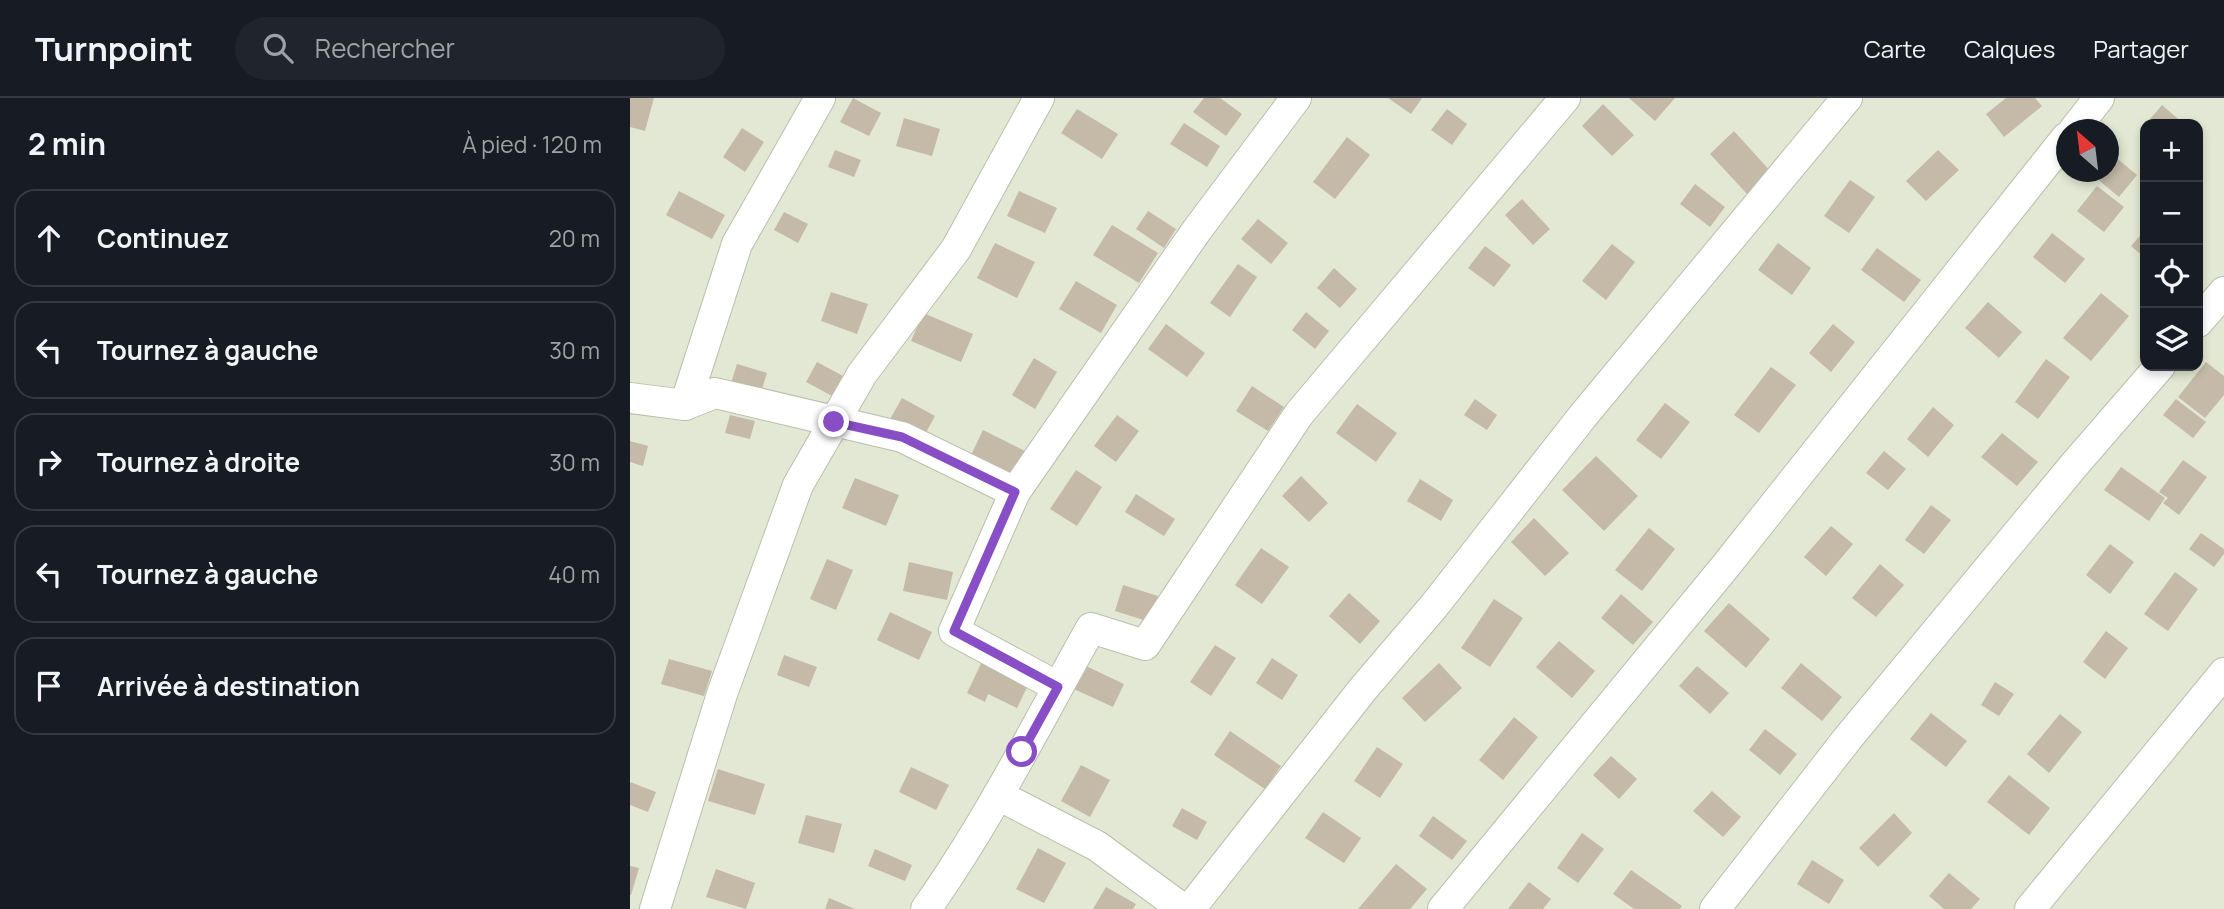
<!DOCTYPE html>
<html lang="fr">
<meta charset="utf-8">
<style>
body{margin:0;font-family:Manrope,sans-serif;background:#20242c;color:#f1f3f6}
.controls{position:absolute;right:21px;top:21px;display:grid;overflow:hidden;border-radius:14px;box-shadow:0 4px 10px #0003}
.controls button{width:63px;height:63px;display:grid;place-items:center;padding:0;border:0;border-bottom:2px solid #363941;background:#171b24;color:#f1f3f6;font:35px sans-serif}
.compass{position:absolute;left:1426px;top:21px;width:63px;height:63px;border-radius:50%;background:#171b24;box-shadow:0 4px 10px #0003;rotate:332deg}
.stop{position:absolute;width:21px;height:21px;margin:-16px;border:5px solid #874ec5;border-radius:50%;background:#fff}
.stop.end{background:#874ec5;border-color:#fff;box-shadow:0 2px 7px #0008}
.list{margin:0;padding:0;list-style:none}
h2{display:flex;justify-content:space-between;align-items:center;height:91px;margin:0;padding:0 28px;font-size:30px}
h2 small{font-size:23px;font-weight:400;color:#9ea1a6}
.list li{display:grid;grid-template-columns:46px 1fr auto;gap:21px;align-items:center;box-sizing:border-box;height:98px;margin:0 14px 14px;padding:0 14px;border:2px solid #363941;border-radius:21px}
.list b{display:block;font-size:26px;white-space:nowrap}
.list em{font-size:23px;font-style:normal;color:#9ea1a6}
.icon{flex:none;width:38px;height:38px;fill:none;stroke:currentColor;stroke-width:2;stroke-linecap:round;stroke-linejoin:round}
.map{position:relative;flex:none;width:1594px;height:811px;overflow:hidden}
header{display:flex;align-items:center;gap:42px;box-sizing:border-box;height:98px;padding:0 35px;background:#171b24;border-bottom:2px solid #363941}
header strong{font-size:33px}
nav{display:flex;gap:38px;margin-inline-start:auto;font-size:24px}
.search{width:490px;height:63px;background:#20242c;display:flex;align-items:center;gap:18px;box-sizing:border-box;padding:0 24px;border-radius:38px;color:#9ea1a6;font-size:26px}
main{display:flex}
aside{flex:1;background:#171b24}
.map>svg:first-child{display:block}
</style>
<header>
<strong>Turnpoint</strong>
<div class="search"><svg class="icon" aria-label="search" viewBox="0 0 24 24"><circle cx="10" cy="10" r="6"/><path d="M15 15l6 6"/></svg>Rechercher</div>
<nav><a>Carte</a><a>Calques</a><a>Partager</a></nav>
</header>
<main>
<aside>
<h2>2 min<small>À pied · 120 m</small></h2>
<ul class="list">
<li><svg class="icon" aria-label="ahead" viewBox="0 0 24 24"><path d="M12 20V5M6 11l6-6 6 6"/></svg><div><b>Continuez</b></div><em>20 m</em></li>
<li><svg class="icon" aria-label="left" viewBox="0 0 24 24"><path d="M17 20v-9H6M10 6l-5 5 5 5"/></svg><div><b>Tournez à gauche</b></div><em>30 m</em></li>
<li><svg class="icon" aria-label="right" viewBox="0 0 24 24"><path d="M7 20v-9h11M14 6l5 5-5 5"/></svg><div><b>Tournez à droite</b></div><em>30 m</em></li>
<li><svg class="icon" aria-label="left" viewBox="0 0 24 24"><path d="M17 20v-9H6M10 6l-5 5 5 5"/></svg><div><b>Tournez à gauche</b></div><em>40 m</em></li>
<li><svg class="icon" aria-label="arrive" viewBox="0 0 24 24"><path d="M6 21V4h12l-3 4 3 4H6"/></svg><div><b>Arrivée à destination</b></div></li>
</ul>
</aside>
<div class="map">
<svg width="1594" height="811" viewBox="0 0 1594 811">
<rect width="100%" height="100%" fill="#e3e8d4"/>
<g fill="#c4baa7">
<polygon points="0,0 24,0 15,33 0,29"/>
<polygon points="223,0 251,15 239,38 210,24"/>
<polygon points="574,0 590,0 612,16 596,38 563,14"/>
<polygon points="758,0 792,0 781,16"/>
<polygon points="999,0 1045,0 1025,23"/>
<polygon points="1376,0 1405,0 1412,8 1374,39 1356,16"/>
<polygon points="973,6 1004,37 982,58 952,28"/>
<polygon points="1532,7 1554,26 1516,26"/>
<polygon points="447,11 488,36 472,61 431,35"/>
<polygon points="817,11 837,26 822,47 801,32"/>
<polygon points="274,20 310,31 302,58 266,48"/>
<polygon points="554,25 590,48 577,69 540,46"/>
<polygon points="112,30 134,44 115,74 93,59"/>
<polygon points="1104,33 1142,75 1118,97 1080,56"/>
<polygon points="717,39 740,57 705,101 683,84"/>
<polygon points="205,52 231,62 224,79 198,69"/>
<polygon points="1308,52 1329,72 1296,103 1276,83"/>
<polygon points="1478,53 1507,77 1489,99 1459,74 1478,74"/>
<polygon points="1220,82 1245,99 1219,135 1194,118"/>
<polygon points="1065,86 1095,109 1080,129 1050,106"/>
<polygon points="1467,88 1494,109 1474,134 1447,113"/>
<polygon points="49,93 95,117 82,141 36,117"/>
<polygon points="389,93 427,110 415,135 377,118"/>
<polygon points="892,101 920,131 903,147 875,117"/>
<polygon points="518,113 546,131 534,150 506,131"/>
<polygon points="154,114 178,126 168,145 144,132"/>
<polygon points="628,121 658,145 641,166 611,141"/>
<polygon points="482,127 528,155 509,185 463,157"/>
<polygon points="1515,132 1515,160 1501,148"/>
<polygon points="1422,135 1455,161 1435,185 1403,159"/>
<polygon points="365,145 405,164 387,200 347,180"/>
<polygon points="1148,145 1181,170 1162,197 1128,172"/>
<polygon points="982,146 1005,164 976,202 952,183"/>
<polygon points="855,148 881,167 864,189 838,170"/>
<polygon points="1247,150 1291,182 1274,204 1231,172"/>
<polygon points="608,166 627,179 600,219 580,205"/>
<polygon points="704,170 727,191 710,210 687,190"/>
<polygon points="446,183 487,207 471,235 429,211"/>
<polygon points="201,194 238,206 227,236 191,223"/>
<polygon points="1471,195 1499,218 1461,263 1433,240"/>
<polygon points="1358,204 1392,234 1369,260 1335,230"/>
<polygon points="676,214 699,233 685,251 662,232"/>
<polygon points="293,215 343,236 331,264 281,243"/>
<polygon points="536,226 575,255 557,279 518,251"/>
<polygon points="1203,226 1225,244 1201,274 1179,255"/>
<polygon points="404,260 427,274 405,311 382,297"/>
<polygon points="1416,261 1440,279 1408,321 1385,304"/>
<polygon points="187,264 215,279 204,299 176,284"/>
<polygon points="1576,264 1594,278 1594,297 1575,320 1548,299"/>
<polygon points="107,266 137,275 130,297 100,288"/>
<polygon points="1141,269 1166,287 1129,335 1104,317"/>
<polygon points="622,288 654,309 638,333 606,313"/>
<polygon points="272,300 305,318 293,340 259,323"/>
<polygon points="845,301 867,317 857,332 834,317"/>
<polygon points="1546,301 1576,324 1563,340 1533,317"/>
<polygon points="1035,305 1060,324 1031,361 1006,342"/>
<polygon points="727,306 767,335 746,364 706,335"/>
<polygon points="1303,309 1324,327 1298,359 1277,341"/>
<polygon points="100,317 125,323 120,341 95,335"/>
<polygon points="487,317 509,333 486,364 464,348"/>
<polygon points="353,332 395,353 381,382 339,361"/>
<polygon points="1372,335 1408,364 1387,388 1351,359"/>
<polygon points="0,343 18,348 13,368 0,364"/>
<polygon points="1254,353 1276,371 1258,392 1236,375"/>
<polygon points="966,358 1008,398 974,433 932,392"/>
<polygon points="1553,362 1577,379 1549,417 1533,405 1538,400 1529,394"/>
<polygon points="1491,369 1535,400 1519,423 1474,392"/>
<polygon points="446,372 472,389 447,428 420,411"/>
<polygon points="671,378 698,405 679,424 652,398"/>
<polygon points="225,380 269,397 256,428 212,410"/>
<polygon points="790,381 823,402 811,423 777,403"/>
<polygon points="506,396 545,421 534,438 495,414"/>
<polygon points="1301,407 1321,422 1294,456 1275,442"/>
<polygon points="904,420 939,455 915,478 881,444"/>
<polygon points="1201,428 1223,446 1196,478 1174,459"/>
<polygon points="1019,430 1045,451 1012,493 985,472"/>
<polygon points="1571,435 1594,451 1594,456 1584,469 1559,451"/>
<polygon points="1480,446 1504,464 1480,496 1456,477"/>
<polygon points="631,450 659,469 632,506 605,487"/>
<polygon points="197,461 223,472 206,512 180,501"/>
<polygon points="279,464 323,474 317,502 273,493"/>
<polygon points="1250,466 1274,487 1246,519 1222,500"/>
<polygon points="1545,474 1568,491 1538,533 1514,516"/>
<polygon points="493,487 528,498 520,524 485,513"/>
<polygon points="719,495 750,523 730,546 699,518"/>
<polygon points="991,496 1023,524 1003,547 971,520"/>
<polygon points="864,501 893,520 860,569 831,550"/>
<polygon points="1099,505 1140,541 1116,570 1074,533"/>
<polygon points="260,514 302,534 289,562 247,542"/>
<polygon points="1476,533 1498,550 1475,581 1453,564"/>
<polygon points="929,543 965,573 942,600 906,569"/>
<polygon points="585,547 606,560 581,598 560,584"/>
<polygon points="356,555 403,577 387,610 358,596 355,604 337,595"/>
<polygon points="154,557 187,569 179,589 147,577"/>
<polygon points="642,560 668,577 652,602 626,585"/>
<polygon points="39,561 82,573 74,598 31,586"/>
<polygon points="809,565 832,590 795,624 772,600"/>
<polygon points="1171,565 1212,599 1192,623 1151,590"/>
<polygon points="456,568 494,586 483,609 444,591"/>
<polygon points="1067,568 1099,595 1080,616 1049,588"/>
<polygon points="1365,584 1384,596 1369,618 1351,607"/>
<polygon points="1301,615 1337,643 1316,669 1280,641"/>
<polygon points="1430,616 1452,634 1419,675 1397,656"/>
<polygon points="884,619 908,639 873,682 849,662"/>
<polygon points="1135,631 1167,656 1150,677 1119,652"/>
<polygon points="600,633 651,668 635,691 584,657"/>
<polygon points="747,649 773,666 750,700 724,683"/>
<polygon points="981,658 1007,681 989,701 963,677"/>
<polygon points="451,667 480,682 460,719 431,703"/>
<polygon points="281,669 319,687 306,712 269,694"/>
<polygon points="88,671 135,686 125,717 78,703"/>
<polygon points="1379,677 1420,710 1399,737 1357,704"/>
<polygon points="0,684 26,694 18,714 0,707"/>
<polygon points="1082,693 1111,719 1093,739 1063,713"/>
<polygon points="552,710 577,724 567,742 542,728"/>
<polygon points="693,714 731,740 714,765 675,740"/>
<polygon points="1264,715 1282,735 1248,769 1229,750"/>
<polygon points="176,717 212,726 204,755 168,745"/>
<polygon points="803,718 837,743 822,762 789,738"/>
<polygon points="952,735 974,751 948,785 927,770"/>
<polygon points="408,750 436,765 414,805 386,791"/>
<polygon points="245,751 282,767 275,783 238,768"/>
<polygon points="1182,762 1214,782 1199,806 1167,786"/>
<polygon points="766,766 797,791 780,811 728,811"/>
<polygon points="0,768 9,770 1,797 0,797"/>
<polygon points="86,771 125,785 116,811 76,799"/>
<polygon points="1001,772 1052,808 1050,811 1004,811 983,796"/>
<polygon points="1319,775 1350,801 1341,811 1314,811 1299,798"/>
<polygon points="899,784 921,801 913,811 878,811"/>
<polygon points="476,789 506,806 503,811 463,811"/>
<polygon points="199,800 225,811 195,811"/>
</g>
<g fill="none" stroke-linecap="round" stroke-linejoin="round">
<g stroke="#babfab" stroke-width="32">
<g id="minor">
<polyline points="1444,32 1469,0"/>
<polyline points="1568,224 1594,194"/>
<polyline points="0,300 55,307 85,295 272,339 385,394"/>
<polyline points="55,307 107,146 190,0"/>
<polyline points="428,589 324,533 385,394 567,132 666,0"/>
<polyline points="368,697 467,748 553,811"/>
<polyline points="25,811 92,596 168,387 232,276 326,151 409,0"/>
<path d="M296,811c63,-89 112,-187 165,-281l54,17 154,-231 266,-316"/>
<polyline points="560,811 733,591 804,508 952,319 1217,0"/>
<polyline points="813,811 1094,470 1436,40"/>
<polyline points="1085,811 1218,640 1445,366 1530,268"/>
<polyline points="1400,811 1594,575"/>
</g>
</g>
<use href="#minor" stroke="#fff" stroke-width="30"/>
</g>
<g fill="none" stroke-linecap="round" stroke-linejoin="round">
<polyline stroke="#874ec5" stroke-width="9" points="204,324 272,339 385,394 324,533 428,589 392,654"/>
</g>
</svg>
<div class="controls">
<button>+</button>
<button>−</button>
<button><svg class="icon" aria-label="locate" viewBox="0 0 24 24"><circle cx="12" cy="12" r="6"/><path d="M12 2v4M12 18v4M2 12h4M18 12h4"/></svg></button>
<button><svg class="icon" aria-label="layers" viewBox="0 0 24 24"><path d="M12 4l9 5-9 5-9-5zM3 14l9 5 9-5"/></svg></button>
</div>
<svg class="compass" viewBox="-18 -18 36 36"><path d="M0-13l5 13h-10z" fill="#e53935"/><path d="M0 13l5-13h-10z" fill="#9ea1a6"/></svg>
<div class="stop" style="left:392px;top:654px"></div>
<div class="stop end" style="left:204px;top:324px"></div>
</div>
</main>
